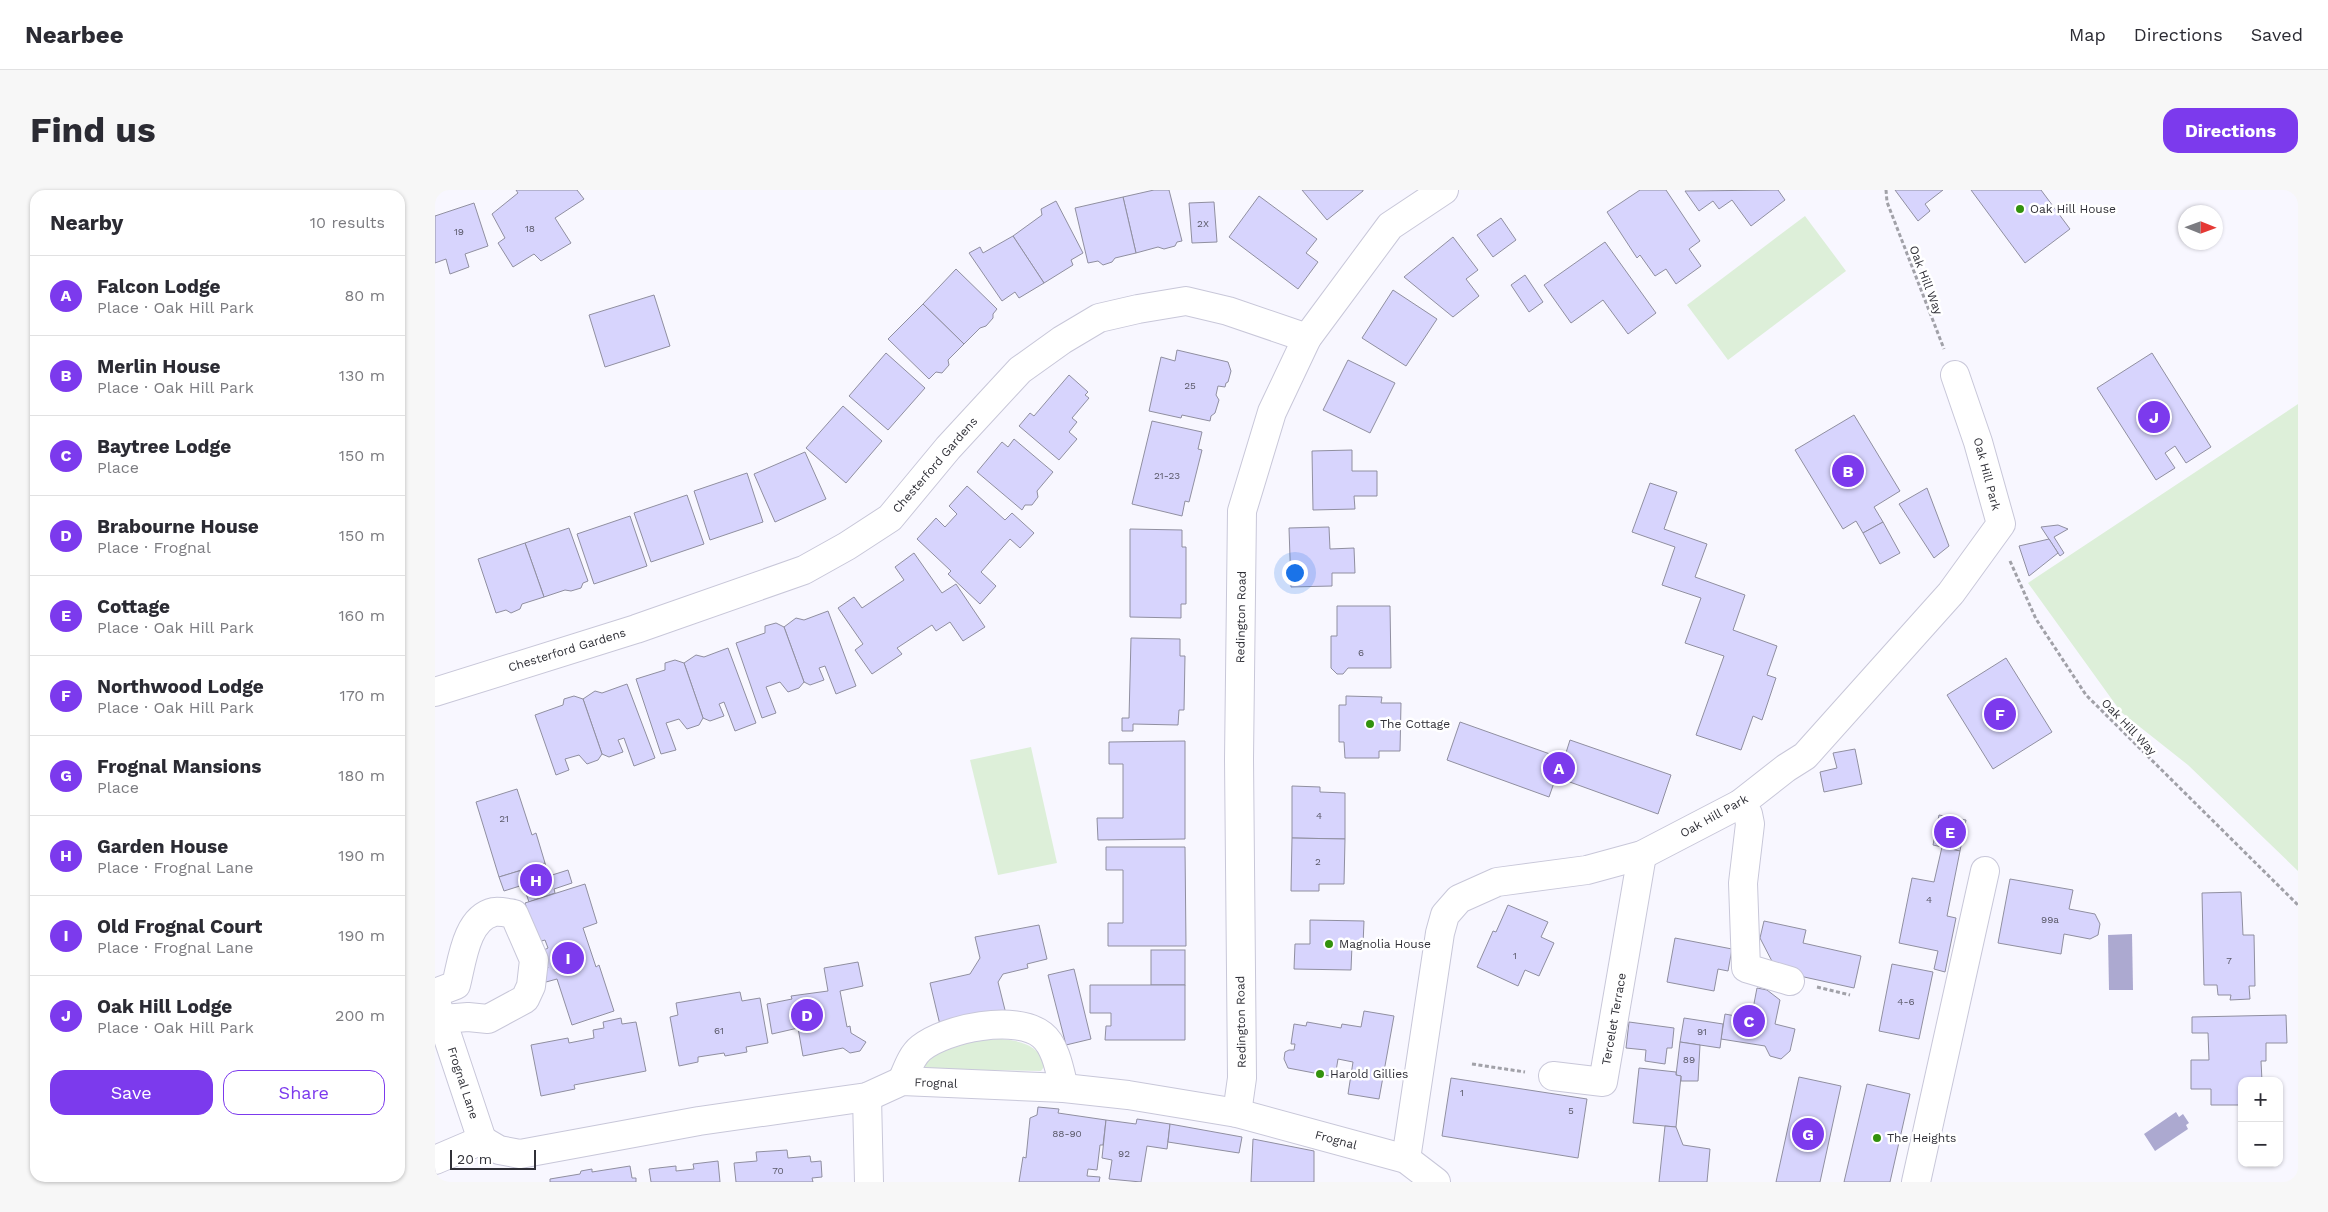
<!DOCTYPE html>
<meta charset="utf-8">
<style>
body{margin:0;font-family:"Work Sans",sans-serif;background:#f7f7f7;color:#2b2b33}
.controls{position:absolute;right:15px;bottom:15px;display:grid;overflow:hidden;border-radius:10px;box-shadow:0 1px 4px #0004}
.controls button{width:45px;height:45px;display:grid;place-items:center;padding:0;border:0;border-bottom:1px solid #e1e1e2;background:#fff;color:#2b2b33;font:25px sans-serif}
.compass{position:absolute;left:1743px;top:15px;width:45px;height:45px;border-radius:50%;background:#fff;box-shadow:0 1px 4px #0004;rotate:91deg}
.scale{position:absolute;left:15px;bottom:12px;width:86px;box-sizing:border-box;padding-left:5px;border:2px solid #303037;border-top:0;font-size:14px;line-height:18px;white-space:nowrap;color:#303037;-webkit-text-stroke:4px #fff;paint-order:stroke}
.you{position:absolute;left:859px;top:382px;width:18px;height:18px;margin:-12px;border:4px solid #fff;border-radius:50%;background:#1a73e8;box-shadow:0 0 0 8px #1a73e833}
.badge{display:grid;place-items:center;width:32px;height:32px;border-radius:50%;background:#7c3aed;color:#fff;font-size:16px;font-weight:700}
.pin{position:absolute;translate:-50% -50%;border:2px solid #fff;box-shadow:0 1px 5px #0006}
.list{margin:0;padding:0;list-style:none}
h2{display:flex;justify-content:space-between;align-items:center;height:65px;margin:0;padding:0 20px;font-size:21px}
h2 small{font-size:16px;font-weight:400;color:#7c7c81}
.list li{display:grid;grid-template-columns:32px 1fr auto;gap:15px;align-items:center;box-sizing:border-box;height:80px;padding:0 20px;border-top:1px solid #e1e1e2}
.list b{display:block;font-size:19px;white-space:nowrap}
.list p{margin:0;font-size:16px;white-space:nowrap;color:#7c7c81}
.list em{font-size:16px;font-style:normal;color:#7c7c81}
.actions{display:flex;gap:10px;padding:15px 20px}
.actions a{flex:1;padding:11px 0;border:1px solid #7c3aed;border-radius:15px;text-align:center;font-size:18px;color:#7c3aed}
.actions .main{background:#7c3aed;color:#fff}
.map{position:relative;flex:none;width:1863px;height:992px;overflow:hidden;border-radius:15px}
header{display:flex;align-items:center;gap:30px;box-sizing:border-box;height:70px;padding:0 25px;background:#fff;border-bottom:1px solid #e1e1e2}
header strong{font-size:24px}
nav{display:flex;gap:28px;margin-inline-start:auto;font-size:18px}
.intro{display:flex;align-items:center;justify-content:space-between;box-sizing:border-box;height:120px;padding:0 30px}
h1{margin:0;font-size:35px}
.button{padding:12px 22px;border-radius:15px;background:#7c3aed;color:#fff;font-size:18px;font-weight:700}
main{display:flex;gap:30px;padding:0 30px}
aside{flex:1;background:#fff;border-radius:15px;box-shadow:0 1px 4px #0004}
.map>svg:first-child{display:block}
</style>
<header>
<strong>Nearbee</strong>
<nav><a>Map</a><a>Directions</a><a>Saved</a></nav>
</header>
<div class="intro"><h1>Find us</h1><a class="button">Directions</a></div>
<main>
<aside>
<h2>Nearby<small>10 results</small></h2>
<ul class="list">
<li><span class="badge">A</span><div><b>Falcon Lodge</b><p>Place · Oak Hill Park</p></div><em>80 m</em></li>
<li><span class="badge">B</span><div><b>Merlin House</b><p>Place · Oak Hill Park</p></div><em>130 m</em></li>
<li><span class="badge">C</span><div><b>Baytree Lodge</b><p>Place</p></div><em>150 m</em></li>
<li><span class="badge">D</span><div><b>Brabourne House</b><p>Place · Frognal</p></div><em>150 m</em></li>
<li><span class="badge">E</span><div><b>Cottage</b><p>Place · Oak Hill Park</p></div><em>160 m</em></li>
<li><span class="badge">F</span><div><b>Northwood Lodge</b><p>Place · Oak Hill Park</p></div><em>170 m</em></li>
<li><span class="badge">G</span><div><b>Frognal Mansions</b><p>Place</p></div><em>180 m</em></li>
<li><span class="badge">H</span><div><b>Garden House</b><p>Place · Frognal Lane</p></div><em>190 m</em></li>
<li><span class="badge">I</span><div><b>Old Frognal Court</b><p>Place · Frognal Lane</p></div><em>190 m</em></li>
<li><span class="badge">J</span><div><b>Oak Hill Lodge</b><p>Place · Oak Hill Park</p></div><em>200 m</em></li>
</ul>
<div class="actions"><a class="main">Save</a><a>Share</a></div>
</aside>
<div class="map">
<svg width="1863" height="992" viewBox="0 0 1863 992">
<rect width="100%" height="100%" fill="#f8f7ff"/>
<g fill="#ddefd9">
<polygon points="1370,26 1411,81 1293,170 1252,115"/>
<polygon points="1863,214 1863,681 1753,575 1686,522 1593,393"/>
<polygon points="596,557 622,673 563,685 535,570"/>
<path d="M566,849c20,2 35,5 45,25l-5,7 -119,-2 1,-8c23,-16 50,-21 78,-22z"/>
</g>
<g fill="#aca9d0">
<polygon points="1697,744 1698,800 1674,800 1673,745"/>
<polygon points="1741,922 1744,927 1748,924 1754,933 1751,935 1753,939 1720,961 1709,944"/>
</g>
<g fill="#d7d4fd" stroke="#908fa0">
<polygon points="81,0 142,0 149,9 120,28 136,53 106,71 99,64 78,77 63,53 70,48 57,24 83,3"/>
<polygon points="719,0 734,0 747,51 742,52 740,56 729,59 723,57 701,63 688,7"/>
<polygon points="867,0 928,0 928,1 892,30"/>
<polygon points="1205,0 1231,0 1265,51 1254,59 1266,76 1241,94 1231,79 1220,86 1205,65 1202,68 1172,22"/>
<polygon points="1343,0 1350,10 1316,36 1297,10 1284,19 1278,11 1264,21 1250,1"/>
<polygon points="1460,0 1508,0 1490,14 1495,21 1483,31"/>
<polygon points="1536,0 1606,0 1635,39 1590,73"/>
<polygon points="824,6 882,49 871,63 883,72 863,99 794,47"/>
<polygon points="688,7 701,63 680,68 677,72 668,75 663,71 653,73 640,18"/>
<polygon points="621,11 648,63 636,70 638,75 609,93 578,46 607,25 606,19"/>
<polygon points="779,12 782,52 757,53 754,13"/>
<polygon points="39,13 53,56 30,64 34,77 15,84 11,69 0,73 0,26"/>
<polygon points="1066,28 1081,50 1058,67 1042,45"/>
<polygon points="578,46 609,93 584,108 580,102 567,111 534,63 545,57 548,63"/>
<polygon points="1018,47 1043,80 1031,89 1044,106 1018,127 969,87"/>
<polygon points="1170,52 1221,123 1193,144 1168,110 1136,133 1109,95"/>
<polygon points="521,79 562,119 558,124 558,128 551,136 545,138 529,154 488,114"/>
<polygon points="1090,85 1108,112 1094,122 1076,95"/>
<polygon points="958,100 1002,129 971,176 927,148"/>
<polygon points="219,105 235,156 170,177 154,125"/>
<polygon points="488,114 529,154 513,170 514,175 507,183 501,182 494,189 453,149"/>
<polygon points="742,160 793,172 796,181 793,192 791,193 790,197 783,196 781,205 784,210 780,223 776,226 775,231 747,225 746,228 714,221 726,167 740,171"/>
<polygon points="451,163 490,198 453,240 414,206"/>
<polygon points="1717,163 1776,257 1751,273 1740,256 1730,263 1740,278 1721,290 1662,198"/>
<polygon points="913,170 960,193 935,243 888,220"/>
<polygon points="634,185 653,202 650,205 654,208 637,228 642,232 634,242 642,249 624,270 584,236 595,223 599,226"/>
<polygon points="408,216 447,251 411,293 371,258"/>
<polygon points="1419,225 1465,301 1439,317 1448,332 1428,343 1421,331 1408,339 1360,260"/>
<polygon points="717,231 767,242 763,259 767,260 754,312 750,311 747,326 697,314"/>
<polygon points="579,249 618,282 602,301 603,307 597,315 590,315 587,320 542,282 567,252 573,257"/>
<polygon points="917,260 917,281 942,281 942,306 919,306 920,319 878,320 877,261"/>
<polygon points="370,262 391,309 340,332 319,284"/>
<polygon points="312,283 328,332 275,350 259,301"/>
<polygon points="1215,293 1242,302 1229,339 1272,354 1260,387 1310,405 1298,440 1342,456 1332,485 1341,488 1327,530 1318,526 1306,560 1261,545 1289,466 1250,453 1266,408 1227,395 1240,357 1197,342"/>
<polygon points="532,296 570,330 577,323 599,343 585,358 575,349 546,382 561,396 545,414 513,384 516,381 482,349 501,328 510,337 522,324 514,316"/>
<polygon points="1492,298 1514,356 1499,368 1464,314"/>
<polygon points="252,305 269,354 216,372 199,323"/>
<polygon points="195,326 212,376 159,394 142,344"/>
<polygon points="1448,332 1465,363 1445,374 1428,343"/>
<polygon points="1623,335 1633,339 1619,347 1629,363 1625,366 1606,337"/>
<polygon points="894,337 895,359 919,358 920,383 897,383 897,396 856,397 854,338"/>
<polygon points="134,338 153,391 148,393 146,398 136,401 130,400 109,407 90,353"/>
<polygon points="695,339 747,340 747,357 751,357 751,414 746,414 746,428 695,427"/>
<polygon points="1614,349 1623,363 1594,386 1584,356"/>
<polygon points="90,353 109,407 87,414 85,419 76,423 71,420 61,423 43,369"/>
<polygon points="479,363 507,403 521,394 550,437 528,451 515,432 501,441 497,435 462,458 467,464 437,484 420,460 428,454 403,418 419,407 427,418 469,390 460,377"/>
<polygon points="902,416 955,416 956,478 913,478 908,484 902,484 896,478 896,446 902,446"/>
<polygon points="393,421 421,496 401,504 390,476 384,478 389,490 375,495 369,492 349,437 361,428 369,430"/>
<polygon points="341,433 349,437 369,492 364,498 353,502 345,492 331,497 341,523 327,528 301,453 330,443 330,436"/>
<polygon points="696,448 745,449 745,466 750,466 749,520 744,520 743,535 698,534 698,541 687,541 687,528 694,528"/>
<polygon points="293,458 321,533 300,541 289,512 284,514 289,526 275,531 268,528 249,473 261,465 269,467"/>
<polygon points="1571,468 1617,542 1558,579 1512,505"/>
<polygon points="240,470 249,473 268,528 264,535 252,539 244,529 231,533 241,560 226,564 201,489 230,480 230,473"/>
<polygon points="192,494 220,568 199,576 189,548 183,550 188,562 174,567 167,564 148,509 160,501 167,503"/>
<polygon points="139,506 148,509 167,564 163,570 152,574 144,565 130,569 134,580 121,585 100,525 128,515 129,509"/>
<polygon points="911,506 947,507 946,513 966,513 965,561 944,561 944,568 910,568 909,552 904,552 904,515 911,515"/>
<polygon points="1025,532 1129,569 1135,550 1236,585 1223,624 1121,587 1114,607 1012,570"/>
<polygon points="750,551 750,649 663,650 662,628 688,628 688,574 674,574 674,552"/>
<polygon points="1420,559 1427,594 1389,602 1385,582 1402,578 1398,563"/>
<polygon points="857,596 885,597 885,602 910,603 910,649 857,648"/>
<polygon points="82,599 97,645 101,643 110,673 64,687 41,612"/>
<polygon points="1504,625 1531,630 1525,661 1498,655"/>
<polygon points="857,648 910,649 909,694 884,694 884,701 856,701"/>
<polygon points="671,657 750,657 751,756 673,756 673,733 688,733 688,680 671,680"/>
<polygon points="1507,657 1525,661 1512,726 1521,728 1510,782 1499,779 1503,761 1464,753 1477,688 1499,692"/>
<polygon points="110,673 114,686 133,680 137,693 119,699 120,703 94,712 88,695 69,701 64,687"/>
<polygon points="1575,689 1638,700 1634,719 1660,724 1665,734 1663,745 1655,749 1629,744 1626,764 1563,753"/>
<polygon points="150,694 162,733 148,738 161,777 164,775 179,821 137,835 122,789 111,792 107,780 113,778 107,761 113,758 110,750 103,752 90,713"/>
<polygon points="1806,702 1808,745 1819,745 1820,796 1814,796 1815,809 1795,810 1796,805 1783,805 1782,795 1769,795 1767,703"/>
<polygon points="1073,715 1113,732 1106,747 1119,753 1104,786 1090,780 1083,796 1042,777 1058,741 1061,742"/>
<polygon points="875,730 929,731 928,755 917,755 916,780 859,779 860,754 875,754"/>
<polygon points="1329,731 1371,740 1368,753 1426,766 1419,798 1342,781 1325,748"/>
<polygon points="604,735 612,769 592,774 593,778 568,784 563,792 571,824 506,839 495,793 535,784 545,768 540,747"/>
<polygon points="1240,748 1297,759 1293,781 1283,779 1279,801 1232,792"/>
<rect x="716" y="760" width="34" height="35"/>
<polygon points="423,772 428,796 405,801 412,837 415,836 416,843 431,852 425,861 415,863 408,858 368,866 363,838 337,844 332,814 357,809 356,806 393,801 389,778"/>
<polygon points="1457,774 1498,782 1484,849 1444,841"/>
<polygon points="639,779 656,849 631,855 613,785"/>
<polygon points="655,795 750,795 750,850 670,850 671,836 676,836 676,823 655,823"/>
<polygon points="1322,798 1332,800 1345,810 1340,834 1360,839 1355,861 1346,869 1335,866 1330,856 1286,849 1290,824 1316,829"/>
<polygon points="305,802 307,811 325,808 333,853 311,857 312,862 290,866 289,863 263,867 263,872 244,876 235,827 243,825 241,813"/>
<polygon points="929,821 959,826 944,909 913,904 918,872 903,869 900,887 853,878 849,869 850,862 854,860 859,860 860,854 856,854 859,834 871,836 872,832 906,838 907,834 926,837"/>
<polygon points="1851,825 1852,853 1831,853 1831,871 1826,871 1827,891 1807,891 1807,915 1776,915 1776,899 1756,899 1756,870 1774,870 1773,843 1757,843 1757,827"/>
<polygon points="186,828 187,834 201,832 211,881 139,895 140,899 106,906 96,855 133,848 134,853 159,848 158,840 169,838 168,832"/>
<polygon points="1249,828 1288,834 1285,858 1245,852"/>
<polygon points="1194,832 1239,838 1237,858 1232,858 1230,874 1210,871 1211,860 1191,858"/>
<polygon points="1245,852 1265,855 1263,891 1246,891 1246,886 1241,885"/>
<polygon points="1204,878 1241,882 1241,885 1246,886 1241,937 1198,933"/>
<polygon points="1364,887 1406,896 1385,992 1341,992"/>
<polygon points="1016,888 1152,909 1143,968 1007,946"/>
<polygon points="1432,894 1475,904 1455,992 1409,992"/>
<polygon points="603,917 624,919 623,923 671,930 668,955 665,955 662,980 653,979 652,986 665,987 664,992 584,992 588,967 591,968 595,928 602,925"/>
<polygon points="702,929 735,934 732,959 712,956 706,992 674,989 677,970 667,968 671,930 701,934"/>
<polygon points="735,934 807,947 804,963 733,952"/>
<polygon points="1230,936 1241,937 1248,955 1275,959 1272,992 1224,992"/>
<polygon points="818,949 879,961 879,992 816,992"/>
<polygon points="352,960 353,968 375,966 376,972 386,971 387,987 377,988 378,992 301,992 299,973 322,971 321,962"/>
<polygon points="283,971 285,992 216,992 214,979 241,976 241,981 259,979 258,974"/>
<polygon points="195,976 197,988 201,988 201,992 115,992 115,989 145,984 146,981 157,979 157,982"/>
</g>
<g fill="none" stroke-linecap="round" stroke-linejoin="round">
<g stroke="#c8c7d9" stroke-width="30">
<g id="minor">
<polyline points="0,502 201,439 369,380 412,356 455,328 513,258 585,180 627,150 664,128 703,119 751,111 793,121 872,148"/>
<polyline points="1305,614 1313,624 1315,634 1308,693 1311,778 1355,791"/>
<path d="M0,803l21,-8c6,-23 10,-67 38,-73 6,-1 14,1 20,2l20,46 -3,26 -6,13 -37,20 -20,-2 -25,2"/>
<polyline points="1,812 47,950"/>
<polyline points="1118,886 1168,892 1207,665"/>
<path d="M467,891c5,-11 9,-25 19,-33 25,-20 95,-34 121,-13 14,11 18,37 22,53"/>
<polyline points="432,907 434,992"/>
<polyline points="802,923 807,888 804,569 807,321 837,222 872,148 955,36 1009,0"/>
<polyline points="971,969 1005,743 1010,725 1024,709 1062,692 1152,680 1207,665 1305,614 1351,578 1370,566 1516,403 1566,334 1543,252 1520,185"/>
<polyline points="0,970 47,950 64,960 85,964 264,931 432,907 467,891 629,898 693,905 802,923 971,969 1001,992"/>
<polyline points="1481,992 1550,681"/>
</g>
</g>
<g stroke="#a1a1a8" stroke-width="3" stroke-dasharray="4 2.5" stroke-linecap="butt">
<polyline points="1451,0 1452,12 1509,159"/>
<polyline points="1575,371 1601,429 1651,505 1863,715"/>
<polyline points="1382,797 1415,805"/>
<polyline points="1037,874 1090,882"/>
</g>
<use href="#minor" stroke="#fff" stroke-width="28"/>
</g>
<g fill="#33920d" stroke="#fff" stroke-width="2">
<circle cx="1585" cy="19" r="5"/>
<circle cx="935" cy="534" r="5"/>
<circle cx="894" cy="754" r="5"/>
<circle cx="885" cy="884" r="5"/>
<circle cx="1442" cy="948" r="5"/>
</g>
<g text-anchor="middle" stroke-width="5" stroke-linejoin="round" paint-order="stroke">
<g font-size="10" fill="#5a5968">
<text x="768" y="37">2X</text>
<text x="95" y="42">18</text>
<text x="24" y="45">19</text>
<text x="755" y="199">25</text>
<text x="732" y="289">21-23</text>
<text x="926" y="466">6</text>
<text x="884" y="629">4</text>
<text x="69" y="632">21</text>
<text x="883" y="675">2</text>
<text x="1494" y="713">4</text>
<text x="1615" y="733">99a</text>
<text x="1080" y="769">1</text>
<text x="1794" y="774">7</text>
<text x="1471" y="815">4-6</text>
<text x="284" y="844">61</text>
<text x="1267" y="845">91</text>
<text x="1254" y="873">89</text>
<text x="1027" y="906">1</text>
<text x="1136" y="924">5</text>
<text x="632" y="947">88-90</text>
<text x="689" y="967">92</text>
<text x="343" y="984">70</text>
</g>
<g font-size="12" fill="#303037" stroke="#fff" text-anchor="start">
<text x="1595" y="23">Oak Hill House</text>
<text x="945" y="538">The Cottage</text>
<text x="904" y="758">Magnolia House</text>
<text x="895" y="888">Harold Gillies</text>
<text x="1452" y="952">The Heights</text>
</g>
<g font-size="12" fill="#303037" stroke="#fff">
<text transform="translate(1491 90) rotate(69)" y="4">Oak Hill Way</text>
<text transform="translate(500 275) rotate(-49)" y="4">Chesterford Gardens</text>
<text transform="translate(1552 284) rotate(75)" y="4">Oak Hill Park</text>
<text transform="translate(806 427) rotate(-89)" y="4">Redington Road</text>
<text transform="translate(132 460) rotate(-17)" y="4">Chesterford Gardens</text>
<text transform="translate(1694 537) rotate(46)" y="4">Oak Hill Way</text>
<text transform="translate(1279 626) rotate(-29)" y="4">Oak Hill Park</text>
<text transform="translate(1179 829) rotate(-80)" y="4">Tercelet Terrace</text>
<text transform="translate(806 832) rotate(-91)" y="4">Redington Road</text>
<text transform="translate(28 893) rotate(72)" y="4">Frognal Lane</text>
<text transform="translate(501 893) rotate(2)" y="4">Frognal</text>
<text transform="translate(901 950) rotate(15)" y="4">Frognal</text>
</g>
</g>
</svg>
<div class="controls">
<button>+</button>
<button>−</button>
</div>
<svg class="compass" viewBox="-18 -18 36 36"><path d="M0-13l5 13h-10z" fill="#e53935"/><path d="M0 13l5-13h-10z" fill="#7c7c81"/></svg>
<div class="scale">20 m</div>
<div class="you"></div>
<div class="pin badge" style="left:1124px;top:578px">A</div>
<div class="pin badge" style="left:1413px;top:281px">B</div>
<div class="pin badge" style="left:1314px;top:831px">C</div>
<div class="pin badge" style="left:372px;top:825px">D</div>
<div class="pin badge" style="left:1515px;top:642px">E</div>
<div class="pin badge" style="left:1565px;top:524px">F</div>
<div class="pin badge" style="left:1373px;top:944px">G</div>
<div class="pin badge" style="left:101px;top:690px">H</div>
<div class="pin badge" style="left:133px;top:768px">I</div>
<div class="pin badge" style="left:1719px;top:227px">J</div>
</div>
</main>
